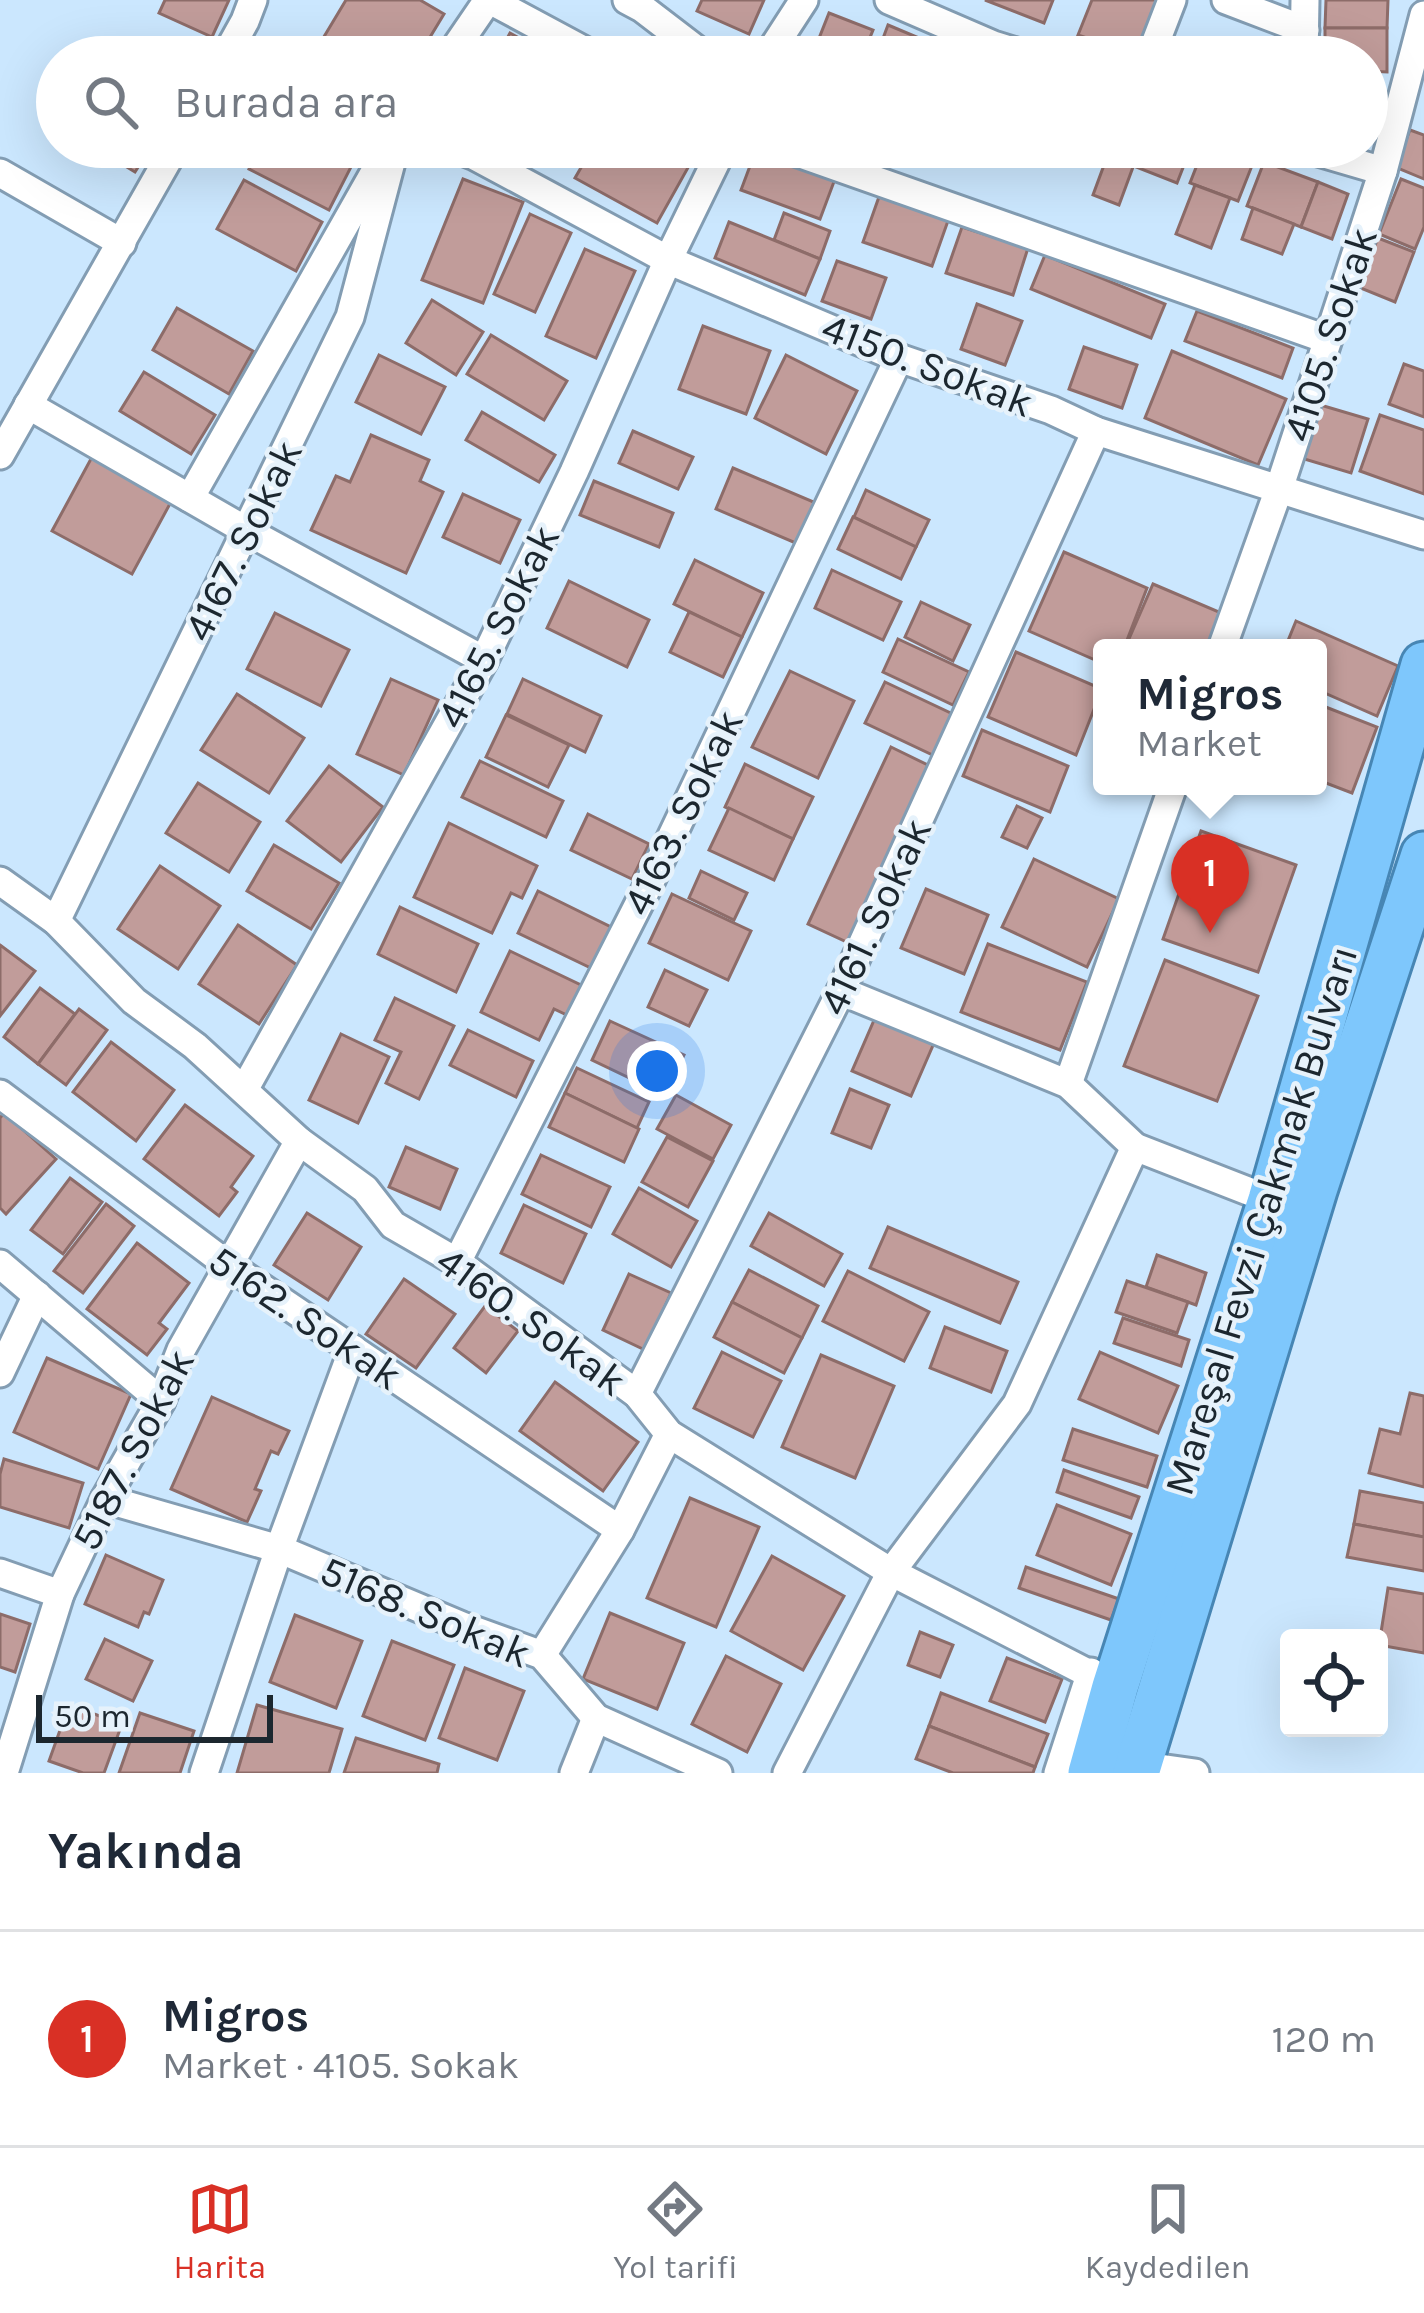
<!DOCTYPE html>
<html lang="tr">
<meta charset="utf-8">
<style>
body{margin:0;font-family:Karla,sans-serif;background:#f2f2f3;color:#1f2937}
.controls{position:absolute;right:36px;bottom:36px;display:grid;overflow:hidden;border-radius:12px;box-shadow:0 12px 48px #0002}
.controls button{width:108px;height:108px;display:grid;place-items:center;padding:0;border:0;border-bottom:3px solid #e0e1e3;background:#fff;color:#1f2937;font:60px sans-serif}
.scale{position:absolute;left:36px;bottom:30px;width:237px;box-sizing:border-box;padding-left:12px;border:6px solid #1c272f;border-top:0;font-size:33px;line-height:42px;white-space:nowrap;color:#1c272f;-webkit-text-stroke:9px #e6f2fb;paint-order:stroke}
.you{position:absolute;left:657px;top:1071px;width:42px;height:42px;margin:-30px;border:9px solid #fff;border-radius:50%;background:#1a73e8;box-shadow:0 0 0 18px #1a73e833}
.badge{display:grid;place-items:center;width:78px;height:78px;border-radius:50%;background:#d93025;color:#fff;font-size:39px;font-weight:700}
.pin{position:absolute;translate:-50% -99px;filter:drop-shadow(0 3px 6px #0008)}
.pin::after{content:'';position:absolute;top:63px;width:42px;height:36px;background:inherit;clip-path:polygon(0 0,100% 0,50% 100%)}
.popup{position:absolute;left:1093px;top:639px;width:234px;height:156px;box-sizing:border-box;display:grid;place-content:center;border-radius:12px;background:#fff;filter:drop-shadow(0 3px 9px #0005);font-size:39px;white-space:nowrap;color:#747a83}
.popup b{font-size:45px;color:#1f2937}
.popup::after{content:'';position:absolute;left:50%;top:100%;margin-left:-24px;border:24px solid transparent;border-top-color:#fff}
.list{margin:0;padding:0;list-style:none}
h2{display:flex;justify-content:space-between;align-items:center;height:156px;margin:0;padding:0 48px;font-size:51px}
h2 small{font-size:39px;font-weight:400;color:#747a83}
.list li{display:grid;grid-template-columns:78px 1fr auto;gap:36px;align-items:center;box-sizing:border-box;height:216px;padding:0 48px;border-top:3px solid #e0e1e3}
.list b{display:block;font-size:45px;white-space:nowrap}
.list p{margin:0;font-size:39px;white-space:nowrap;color:#747a83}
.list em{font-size:39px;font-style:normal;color:#747a83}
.icon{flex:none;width:66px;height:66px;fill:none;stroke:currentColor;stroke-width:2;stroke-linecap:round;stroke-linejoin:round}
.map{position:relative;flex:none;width:1424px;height:1773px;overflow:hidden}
.search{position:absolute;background:#fff;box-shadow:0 12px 48px #0002;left:36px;right:36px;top:36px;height:132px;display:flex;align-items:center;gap:30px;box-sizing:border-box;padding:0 42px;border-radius:66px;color:#747a83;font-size:45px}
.sheet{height:372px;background:#fff}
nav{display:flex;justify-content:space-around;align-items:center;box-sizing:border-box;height:168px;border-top:3px solid #e0e1e3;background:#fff;font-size:33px;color:#747a83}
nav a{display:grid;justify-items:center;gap:6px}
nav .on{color:#d93025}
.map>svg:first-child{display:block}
</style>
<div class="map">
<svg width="1424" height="1773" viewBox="0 0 1424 1773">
<rect width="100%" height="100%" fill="#cbe7fe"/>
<g fill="#c19c9a" stroke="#8d6c69" stroke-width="3">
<polygon points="165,0 229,0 212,37 159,13"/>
<polygon points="346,0 420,0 444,14 418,57 339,57 319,45"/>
<polygon points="702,0 764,0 749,34 697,11"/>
<polygon points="985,0 1053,0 1044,23"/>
<polygon points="1092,0 1164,0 1142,57 1078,35"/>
<polygon points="1326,0 1388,0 1387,28 1325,28"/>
<polygon points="829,13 873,30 862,57 829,57 814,51"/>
<polygon points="888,25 924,40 917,57 876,57"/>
<polygon points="1325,28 1387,28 1387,72 1367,71 1367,57 1325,57"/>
<polygon points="510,33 554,57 497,57"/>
<polygon points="943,40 986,57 937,57"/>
<polygon points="1367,81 1374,81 1377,133 1367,134"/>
<polygon points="1410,130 1424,135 1424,179 1395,167"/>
<polygon points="94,147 151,147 135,172"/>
<polygon points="260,147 317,147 352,165 329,210 249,169"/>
<polygon points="526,147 571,147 560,166"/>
<polygon points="593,147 697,147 699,148 657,223 575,178"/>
<polygon points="1128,147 1199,147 1193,162 1186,160 1177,183 1136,167 1142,153"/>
<polygon points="1204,147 1225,147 1255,158 1238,201 1190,183"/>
<polygon points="756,150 835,179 820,219 741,190"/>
<polygon points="1107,157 1133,167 1119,205 1093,195"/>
<polygon points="1264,162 1318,182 1301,227 1247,206"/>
<polygon points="463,179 523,202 483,303 422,280"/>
<polygon points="1401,179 1424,188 1424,227 1415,249 1379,234"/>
<polygon points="244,180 322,222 296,271 217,229"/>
<polygon points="1318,182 1348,194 1332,239 1301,227"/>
<polygon points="1195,185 1230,198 1211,248 1176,234"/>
<polygon points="880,194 949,218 932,266 863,242"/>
<polygon points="1253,208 1294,224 1282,254 1242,239"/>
<polygon points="784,213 830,231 820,259 774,240"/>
<polygon points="530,214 571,233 535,312 494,294"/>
<polygon points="729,222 820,259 805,295 715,258"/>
<polygon points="962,227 1028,248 1013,295 946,273"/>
<polygon points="1378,238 1414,252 1395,302 1358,287"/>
<polygon points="585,249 635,271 596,358 546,336"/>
<polygon points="1045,255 1165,304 1151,338 1031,289"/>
<polygon points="837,261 886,278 871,319 822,301"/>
<polygon points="432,300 483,332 456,375 406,343"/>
<polygon points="977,304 1022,321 1005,365 961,349"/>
<polygon points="177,308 253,351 229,394 153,350"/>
<polygon points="1197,311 1293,348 1282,378 1185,341"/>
<polygon points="703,326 770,351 746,414 679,389"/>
<polygon points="491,335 567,381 544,420 467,374"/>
<polygon points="1084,347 1137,365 1122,408 1069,389"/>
<polygon points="1172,351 1286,399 1258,465 1145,418"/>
<polygon points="379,355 445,387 421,434 356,402"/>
<polygon points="786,355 857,391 826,454 755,418"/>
<polygon points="1404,364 1424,371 1424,417 1389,404"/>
<polygon points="144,372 215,415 191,454 120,411"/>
<polygon points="1317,404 1368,419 1351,473 1301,458"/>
<polygon points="482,412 555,455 539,482 466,440"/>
<polygon points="1380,415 1424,430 1424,494 1360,471"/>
<polygon points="633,431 693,457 678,489 619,463"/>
<polygon points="371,435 429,460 420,481 443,492 406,573 311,530 336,476 350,482"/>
<polygon points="92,457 172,500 132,574 52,531"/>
<polygon points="733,468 816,503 798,544 716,509"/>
<polygon points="594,481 673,513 659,547 580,515"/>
<polygon points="866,490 929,520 916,547 854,517"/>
<polygon points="463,494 520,520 500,563 443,537"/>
<polygon points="853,517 916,547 901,579 838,549"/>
<polygon points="1064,552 1147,588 1124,648 1102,648 1102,663 1029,631"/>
<polygon points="695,560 763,593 742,637 674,604"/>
<polygon points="832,570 901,602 883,640 815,608"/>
<polygon points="569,581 649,620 627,667 547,628"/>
<polygon points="1153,584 1226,615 1211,648 1125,648"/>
<polygon points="921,602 970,625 953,661 905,637"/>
<polygon points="689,612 742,637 723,677 670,652"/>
<polygon points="275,613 349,650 321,706 247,669"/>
<polygon points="1296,621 1398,666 1377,716 1318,690 1318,648 1285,648"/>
<polygon points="898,639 969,672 953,705 883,672"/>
<polygon points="1016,652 1102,689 1076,755 988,717"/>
<polygon points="790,671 854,701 818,778 752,747"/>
<polygon points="391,679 438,700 404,775 357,754"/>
<polygon points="523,679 601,716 585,752 507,714"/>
<polygon points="885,682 959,717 939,758 865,723"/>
<polygon points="237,694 304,738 269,793 201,750"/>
<polygon points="1318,704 1377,727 1352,793 1318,780"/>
<polygon points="506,715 569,745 548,787 486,757"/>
<polygon points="982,730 1068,766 1050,812 963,776"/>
<polygon points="891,747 934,768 851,944 808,924"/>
<polygon points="480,761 563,801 546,837 462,797"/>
<polygon points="745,764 813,797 793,839 725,807"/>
<polygon points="329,766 383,807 341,862 287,821"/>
<polygon points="198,783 260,822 229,872 166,833"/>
<polygon points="1017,806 1042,818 1027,848 1002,837"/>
<polygon points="729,808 793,839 774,880 709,850"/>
<polygon points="588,814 649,844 632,879 571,850"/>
<polygon points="449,823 537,866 522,898 511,893 492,933 414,897"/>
<polygon points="1201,831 1296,865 1258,972 1163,939"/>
<polygon points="274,845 339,883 311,929 247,891"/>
<polygon points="1034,859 1119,899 1087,967 1002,927"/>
<polygon points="160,866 220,906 178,969 118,929"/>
<polygon points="701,871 747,893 734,920 689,898"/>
<polygon points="926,889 988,915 964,974 901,948"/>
<polygon points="538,891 613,928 593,969 518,933"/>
<polygon points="672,894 751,931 728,980 649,943"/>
<polygon points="400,907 478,944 456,992 378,954"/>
<polygon points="238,925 297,965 259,1024 199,984"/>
<polygon points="988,944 1087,982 1060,1050 961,1012"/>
<polygon points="0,945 35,971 0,1016"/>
<polygon points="510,951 583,986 569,1016 554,1009 539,1040 481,1012"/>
<polygon points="1165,960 1258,996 1217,1101 1124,1066"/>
<polygon points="665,970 707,990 689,1026 648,1007"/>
<polygon points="40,988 75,1014 38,1064 4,1037"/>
<polygon points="395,998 454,1026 419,1099 386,1083 401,1052 375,1040"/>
<polygon points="79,1009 107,1030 66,1085 38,1064"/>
<polygon points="875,1018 934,1043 911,1096 852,1071"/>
<polygon points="610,1021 684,1055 665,1095 592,1060"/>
<polygon points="468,1030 533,1061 516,1097 450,1065"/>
<polygon points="341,1034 389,1057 358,1123 309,1100"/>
<polygon points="111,1042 174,1090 136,1141 73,1092"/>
<polygon points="577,1068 649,1102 637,1128 565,1093"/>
<polygon points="850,1089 889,1105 871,1148 832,1133"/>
<polygon points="565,1093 639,1129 624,1162 549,1127"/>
<polygon points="676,1095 731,1125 713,1159 657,1129"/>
<polygon points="185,1105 253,1156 231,1187 237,1192 219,1216 144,1159"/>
<polygon points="4,1113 56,1159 6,1214 0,1208 0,1118"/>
<polygon points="667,1137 713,1161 688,1207 642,1182"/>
<polygon points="406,1147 457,1169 440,1209 389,1187"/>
<polygon points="541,1155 610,1187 591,1227 522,1194"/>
<polygon points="70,1178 102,1202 63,1254 31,1230"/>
<polygon points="639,1188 697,1221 671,1267 613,1234"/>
<polygon points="106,1204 134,1226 83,1293 54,1271"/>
<polygon points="524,1205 586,1234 563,1283 501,1253"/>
<polygon points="307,1213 361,1247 328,1300 274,1265"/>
<polygon points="769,1213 842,1254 824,1286 751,1246"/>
<polygon points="888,1227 1018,1282 1000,1323 870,1268"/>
<polygon points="137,1243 189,1283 159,1323 167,1329 147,1355 87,1309"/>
<polygon points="1157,1255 1206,1273 1196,1305 1146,1287"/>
<polygon points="749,1270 818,1306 802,1338 732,1302"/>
<polygon points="848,1271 929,1312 904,1361 823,1321"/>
<polygon points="629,1274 671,1293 645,1350 603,1330"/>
<polygon points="404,1279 455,1314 416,1368 366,1334"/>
<polygon points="1127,1281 1188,1302 1177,1333 1116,1312"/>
<polygon points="732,1302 802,1338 784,1373 714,1337"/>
<polygon points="485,1306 518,1331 486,1373 454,1348"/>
<polygon points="1123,1318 1189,1340 1181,1366 1114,1343"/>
<polygon points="945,1327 1007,1351 991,1392 930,1368"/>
<polygon points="722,1352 781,1381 753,1437 694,1408"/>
<polygon points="1100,1352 1178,1386 1158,1433 1079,1399"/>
<polygon points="821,1355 894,1386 855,1478 782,1447"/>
<polygon points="47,1358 131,1394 98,1469 14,1432"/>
<polygon points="555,1382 638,1442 603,1491 520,1431"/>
<polygon points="1410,1393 1424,1396 1424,1487 1369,1473 1380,1429 1400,1434"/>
<polygon points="212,1397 289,1431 278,1454 271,1451 255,1489 261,1491 247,1522 171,1489"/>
<polygon points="1073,1429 1157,1456 1147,1487 1063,1460"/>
<polygon points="4,1459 83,1483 69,1528 0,1507 0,1474"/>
<polygon points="1064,1470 1139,1497 1131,1518 1057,1492"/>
<polygon points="1360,1491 1424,1503 1424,1537 1354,1524"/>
<polygon points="690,1498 759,1527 716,1627 647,1598"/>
<polygon points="1057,1505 1131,1534 1111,1585 1037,1555"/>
<polygon points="1354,1524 1424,1537 1424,1571 1347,1557"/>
<polygon points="106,1555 163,1580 149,1614 144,1612 138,1627 85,1604"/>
<polygon points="772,1556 844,1596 803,1670 731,1631"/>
<polygon points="1026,1567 1119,1599 1111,1620 1019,1588"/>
<polygon points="1388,1588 1424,1594 1424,1653 1379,1645"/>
<polygon points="610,1613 684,1643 657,1709 583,1679"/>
<polygon points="0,1614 30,1624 15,1672 0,1667"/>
<polygon points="295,1615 362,1641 336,1708 270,1682"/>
<polygon points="920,1632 953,1645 940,1677 908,1665"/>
<polygon points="105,1639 152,1661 133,1701 86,1679"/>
<polygon points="392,1641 454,1665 425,1740 363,1716"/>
<polygon points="726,1656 781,1684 747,1752 692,1724"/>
<polygon points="1007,1658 1062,1679 1045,1722 990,1701"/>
<polygon points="465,1668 524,1691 497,1760 439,1738"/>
<polygon points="941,1693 1048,1734 1035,1767 929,1726"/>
<polygon points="69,1705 122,1724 104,1773 83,1773 49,1761"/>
<polygon points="257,1705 342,1729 329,1773 237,1773"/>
<polygon points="140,1713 194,1731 180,1773 119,1773"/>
<polygon points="929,1726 1035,1767 1033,1773 953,1773 916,1759"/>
<polygon points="356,1738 439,1764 437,1773 344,1773"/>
</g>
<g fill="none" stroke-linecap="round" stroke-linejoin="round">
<g stroke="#839db3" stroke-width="33">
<g id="minor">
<polyline points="490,0 596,57"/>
<polyline points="627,0 642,8 706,57"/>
<polyline points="889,0 993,45 1032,57"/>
<polyline points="1226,0 1305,30"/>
<polyline points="225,57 245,21 253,0"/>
<polyline points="449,57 488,0"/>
<polyline points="767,57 804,0"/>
<polyline points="1150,57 1172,0"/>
<polyline points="1304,57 1305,0"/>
<polyline points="452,147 475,156 668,260 899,358 1051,410 1096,431 1424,535"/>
<polyline points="781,147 1326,339"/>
<polyline points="1301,147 1383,171"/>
<polyline points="0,173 122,243"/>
<polyline points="28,405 247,531 484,660"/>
<polyline points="0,455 175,147"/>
<polyline points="190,498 381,161"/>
<polyline points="1222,648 1279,489 1383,171 1424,15"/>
<polyline points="0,881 56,921 134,1001 195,1046 299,1141 365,1189 393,1225 457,1262 637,1394 669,1434 891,1572 1115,1687"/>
<polyline points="56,921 350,317 395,147"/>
<polyline points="841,991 1068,1084 1135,1147 1271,1200"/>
<polyline points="1068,1084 1173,786"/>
<polyline points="244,1090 484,660 574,472 668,260 723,147"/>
<polyline points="0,1094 228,1265 620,1530"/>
<polyline points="457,1262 652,878 899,358"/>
<polyline points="0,1264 161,1401"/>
<polyline points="0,1373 37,1295"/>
<polyline points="637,1394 841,991 1096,431"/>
<polyline points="105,1499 279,1549 462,1626 542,1655 596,1718 718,1773"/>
<polyline points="0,1573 60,1594"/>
<polyline points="542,1655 620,1530 669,1434"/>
<polyline points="1138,1765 1195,1773"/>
<polyline points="4,1773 60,1594 105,1499 161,1401 181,1350 299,1141"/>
<polyline points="204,1773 279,1549 353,1349"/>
<polyline points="574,1773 596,1718"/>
<polyline points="787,1773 891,1572 1017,1404 1135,1147"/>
<polyline points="1058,1773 1091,1672"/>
</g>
</g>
<g stroke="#4786b4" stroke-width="51">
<g id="trunk">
<polyline points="1091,1773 1115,1687 1271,1200 1424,665"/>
<polyline points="1136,1773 1314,1190 1424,855"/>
</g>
</g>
<use href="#minor" stroke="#fff" stroke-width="27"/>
<use href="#trunk" stroke="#7ec7fc" stroke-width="45"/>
</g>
<g text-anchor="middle" stroke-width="9" stroke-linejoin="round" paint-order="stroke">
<g font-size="42" fill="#1c272f" stroke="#e6f2fb">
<text transform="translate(1329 334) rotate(-72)" y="15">4105. Sokak</text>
<text transform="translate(928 364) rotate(21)" y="15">4150. Sokak</text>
<text transform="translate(242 540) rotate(-64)" y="15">4167. Sokak</text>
<text transform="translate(497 626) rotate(-63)" y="15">4165. Sokak</text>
<text transform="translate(682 812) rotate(-64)" y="15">4163. Sokak</text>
<text transform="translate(874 916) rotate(-65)" y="15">4161. Sokak</text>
<text transform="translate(1260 1220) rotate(-73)" y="15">Mareşal Fevzi Çakmak Bulvarı</text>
<text transform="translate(306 1317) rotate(34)" y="15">5162. Sokak</text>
<text transform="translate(532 1320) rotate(36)" y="15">4160. Sokak</text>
<text transform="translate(132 1449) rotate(-63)" y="15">5187. Sokak</text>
<text transform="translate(426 1611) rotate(23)" y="15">5168. Sokak</text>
</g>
</g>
</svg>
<div class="controls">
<button><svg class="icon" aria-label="locate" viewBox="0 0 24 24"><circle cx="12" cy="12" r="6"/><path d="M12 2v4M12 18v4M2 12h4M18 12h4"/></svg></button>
</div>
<div class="scale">50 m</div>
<div class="you"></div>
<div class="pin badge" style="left:1210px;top:933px">1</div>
<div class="popup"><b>Migros</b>Market</div>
<div class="search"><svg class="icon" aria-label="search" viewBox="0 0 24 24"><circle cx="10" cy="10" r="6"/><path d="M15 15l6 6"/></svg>Burada ara</div>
</div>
<section class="sheet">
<h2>Yakında<small></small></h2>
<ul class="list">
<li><span class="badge">1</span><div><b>Migros</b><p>Market · 4105. Sokak</p></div><em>120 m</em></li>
</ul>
</section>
<nav>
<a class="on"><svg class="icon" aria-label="map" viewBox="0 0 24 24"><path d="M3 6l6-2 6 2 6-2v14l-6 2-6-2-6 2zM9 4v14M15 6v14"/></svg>Harita</a>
<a><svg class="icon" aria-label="directions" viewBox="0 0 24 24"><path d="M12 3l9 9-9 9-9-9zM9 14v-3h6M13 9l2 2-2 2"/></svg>Yol tarifi</a>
<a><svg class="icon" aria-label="saved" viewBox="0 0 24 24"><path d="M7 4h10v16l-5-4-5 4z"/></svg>Kaydedilen</a>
</nav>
